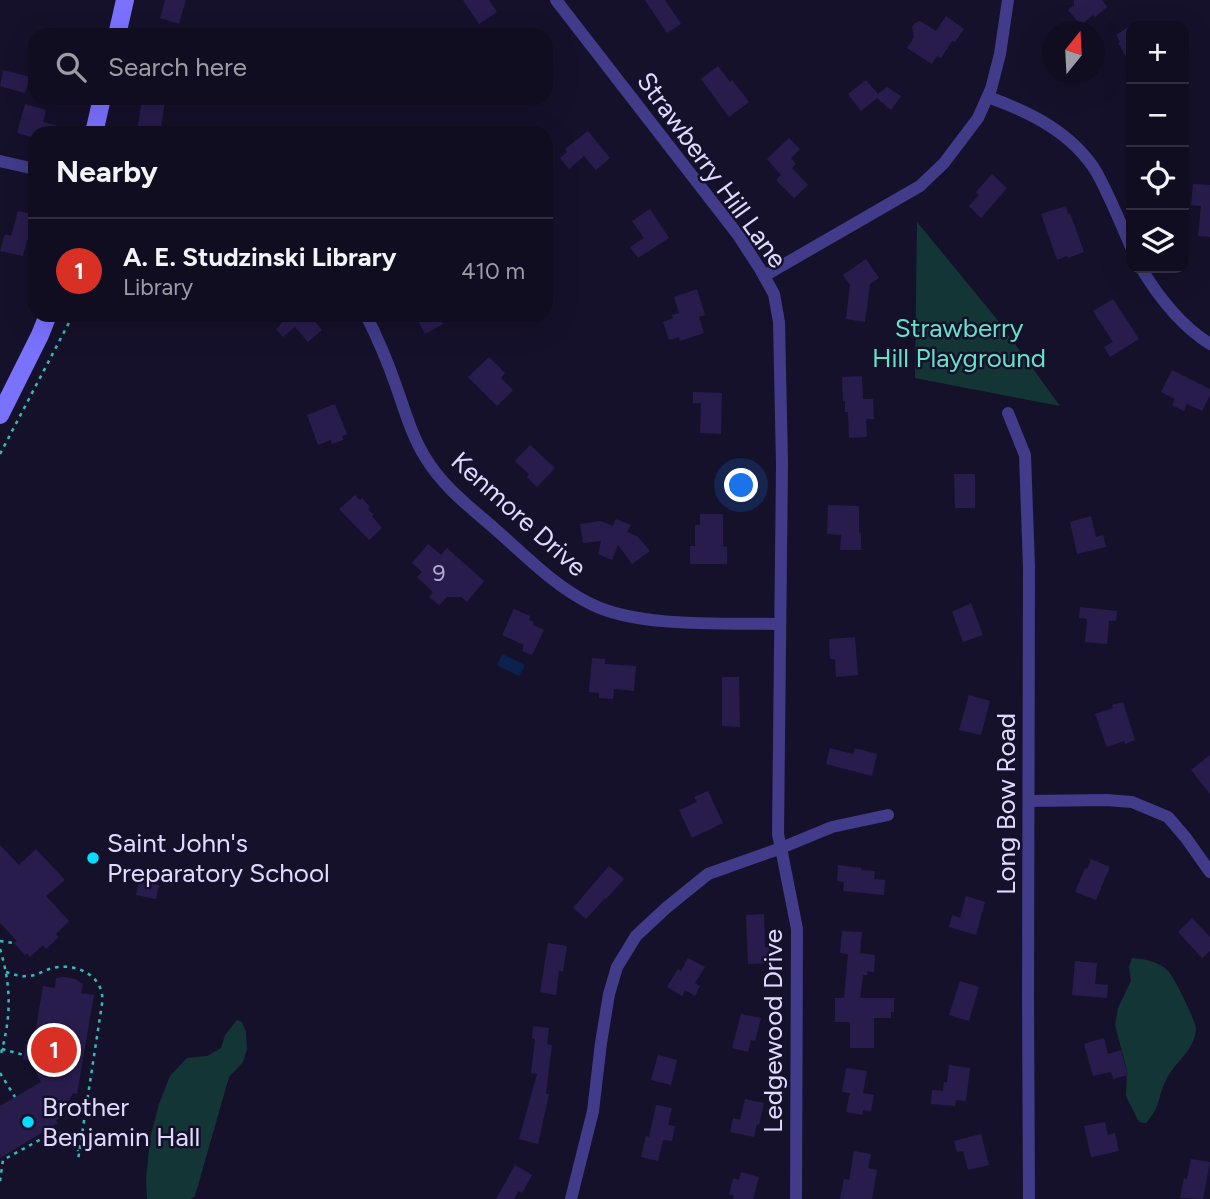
<!DOCTYPE html>
<meta charset="utf-8">
<style>
body{margin:0;font-family:Figtree,sans-serif;background:#191629;color:#f1f3f6}
.controls{position:absolute;right:21px;top:21px;display:grid;overflow:hidden;border-radius:14px;box-shadow:0 7px 28px #0002}
.controls button{width:63px;height:63px;display:grid;place-items:center;padding:0;border:0;border-bottom:2px solid #302d3e;background:#100d20;color:#f1f3f6;font:35px sans-serif}
.compass{position:absolute;left:1042px;top:21px;width:63px;height:63px;border-radius:50%;background:#100d20;box-shadow:0 7px 28px #0002;rotate:18deg}
.you{position:absolute;left:742px;top:486px;width:24px;height:24px;margin:-18px;border:5px solid #fff;border-radius:50%;background:#1a73e8;box-shadow:0 0 0 10px #1a73e833}
.badge{display:grid;place-items:center;width:46px;height:46px;border-radius:50%;background:#d93025;color:#fff;font-size:23px;font-weight:700}
.pin{position:absolute;translate:-50% -50%;border:4px solid #fff;box-shadow:0 2px 7px #0006}
.list{margin:0;padding:0;list-style:none}
h2{display:flex;justify-content:space-between;align-items:center;height:91px;margin:0;padding:0 28px;font-size:30px}
h2 small{font-size:23px;font-weight:400;color:#9c9ca5}
.list li{display:grid;grid-template-columns:46px 1fr auto;gap:21px;align-items:center;box-sizing:border-box;height:105px;padding:0 28px;border-top:2px solid #302d3e}
.list b{display:block;font-size:26px;white-space:nowrap}
.list p{margin:0;font-size:23px;white-space:nowrap;color:#9c9ca5}
.list em{font-size:23px;font-style:normal;color:#9c9ca5}
.icon{flex:none;width:38px;height:38px;fill:none;stroke:currentColor;stroke-width:2;stroke-linecap:round;stroke-linejoin:round}
.map{position:relative;flex:none;width:1210px;height:1199px;overflow:hidden}
.search{position:absolute;background:#100d20;box-shadow:0 7px 28px #0002;left:28px;top:28px;width:525px;height:77px;display:flex;align-items:center;gap:18px;box-sizing:border-box;padding:0 24px;border-radius:21px;color:#9c9ca5;font-size:26px}
.panel{position:absolute;background:#100d20;box-shadow:0 7px 28px #0002;left:28px;top:126px;width:525px;height:196px;border-radius:21px}
.map>svg:first-child{display:block}
</style>
<div class="map">
<svg width="1210" height="1199" viewBox="0 0 1210 1199">
<rect width="100%" height="100%" fill="#16112b"/>
<g fill="#143535">
<polygon points="917,222 996,318 1060,406 915,378"/>
<path d="M1132,958c13,1 26,3 36,13 5,4 28,50 28,58 -1,21 -22,34 -30,51 -9,18 -5,27 -20,43l-7,-1 -13,-26 1,-26 -12,-45 3,-17 13,-27 -2,-14z"/>
<polygon points="237,1020 242,1022 246,1032 247,1049 243,1062 229,1077 195,1196 191,1199 147,1199 146,1180 150,1138 159,1104 170,1076 187,1058 207,1056 221,1048 225,1035"/>
</g>
<polygon fill="#0c224e" points="502,654 525,665 519,676 497,665"/>
<g fill="#281c4c">
<polygon points="165,0 186,0 179,24 160,18"/>
<polygon points="463,0 489,0 497,12 479,24"/>
<polygon points="645,0 665,0 681,24 667,33"/>
<polygon points="1074,0 1102,0 1107,7 1095,17 1093,15 1081,25 1068,10 1074,5"/>
<polygon points="946,16 964,29 955,42 952,41 941,58 937,56 932,64 907,48 914,37 912,27 915,23 920,21 936,31"/>
<polygon points="1131,25 1131,65 1118,43 1120,42 1116,35"/>
<polygon points="718,66 730,82 732,80 749,102 729,117 701,79"/>
<polygon points="3,70 30,77 25,93 0,86"/>
<polygon points="866,80 878,94 887,87 901,96 891,110 877,98 861,111 848,94"/>
<polygon points="142,99 165,102 160,133 137,132"/>
<polygon points="25,104 46,110 43,122 69,129 69,133 35,133 35,138 17,133"/>
<polygon points="588,131 610,158 596,170 584,156 569,169 560,158 567,152 565,149"/>
<polygon points="789,138 800,149 791,158 796,164 792,168 808,185 794,198 776,180 781,175 767,159"/>
<polygon points="992,174 1007,188 981,218 969,206 979,195 976,192"/>
<polygon points="1193,184 1210,185 1210,237 1198,236 1201,206 1191,205"/>
<polygon points="1066,206 1068,214 1070,213 1084,252 1068,258 1067,256 1057,260 1041,214"/>
<polygon points="650,209 669,238 638,258 630,247 644,238 632,221"/>
<polygon points="18,211 35,215 30,240 27,240 23,256 0,251 5,234 11,236"/>
<polygon points="866,259 879,278 870,284 865,322 846,319 850,285 843,275"/>
<polygon points="697,289 705,315 699,317 704,333 680,341 679,337 669,340 663,322 673,318 672,315 679,313 674,297"/>
<polygon points="1113,299 1139,339 1110,357 1104,347 1113,342 1093,311"/>
<polygon points="284,315 309,315 322,330 308,342 295,327 283,337 276,329 287,318"/>
<polygon points="415,315 438,315 443,324 425,334"/>
<polygon points="489,357 505,373 501,378 513,390 497,406 468,377"/>
<polygon points="1172,370 1210,389 1210,395 1202,411 1187,404 1184,411 1172,405 1175,399 1161,392"/>
<polygon points="862,376 863,399 873,399 874,419 866,419 867,437 849,438 848,412 845,412 845,401 843,401 842,377"/>
<polygon points="693,392 722,393 721,434 700,433 701,403 693,403"/>
<polygon points="335,404 347,434 342,436 343,440 332,444 331,440 318,445 307,415"/>
<polygon points="530,445 555,468 537,487 527,477 529,474 515,461"/>
<polygon points="954,474 975,474 975,508 955,508"/>
<polygon points="355,495 360,500 362,498 370,507 368,509 374,515 372,516 382,528 369,540 339,509"/>
<polygon points="828,505 859,506 859,533 861,533 861,550 840,550 841,535 827,534"/>
<polygon points="700,514 723,514 723,546 727,547 727,564 690,564 690,546 695,546 695,525 700,525"/>
<polygon points="1091,516 1096,537 1103,535 1106,547 1077,554 1070,522"/>
<polygon points="616,519 631,525 627,532 637,536 650,551 632,564 618,545 612,560 598,554 601,541 583,543 580,524 601,521 613,526"/>
<polygon points="428,544 441,555 447,548 484,581 467,602 461,597 447,597 439,605 429,597 433,592 417,577 422,572 412,563"/>
<polygon points="971,603 983,635 963,642 952,612"/>
<polygon points="1080,607 1117,611 1116,621 1109,621 1107,644 1085,642 1087,619 1079,618"/>
<polygon points="514,609 530,616 529,620 534,622 533,625 544,630 532,655 522,651 524,645 502,635"/>
<polygon points="855,637 858,675 836,677 835,659 830,659 829,639"/>
<polygon points="592,658 605,659 605,664 636,666 634,691 614,689 613,699 599,698 599,693 589,692"/>
<polygon points="722,677 739,677 740,727 722,726"/>
<polygon points="969,695 990,701 981,735 959,730"/>
<polygon points="1123,702 1135,740 1125,744 1124,741 1107,747 1095,714 1113,708 1112,705"/>
<polygon points="830,748 853,754 855,748 877,754 872,776 826,764"/>
<polygon points="1210,755 1210,794 1191,770"/>
<polygon points="708,791 723,823 692,838 679,810 697,802 694,797"/>
<polygon points="0,845 19,865 36,849 65,880 46,896 69,921 56,934 59,937 46,949 43,945 30,957 27,953 25,955 14,943 17,941 0,923"/>
<polygon points="1091,859 1110,867 1096,900 1075,892 1085,868 1087,869"/>
<polygon points="838,865 861,868 861,870 875,871 874,879 885,880 884,895 843,891 844,882 837,881"/>
<polygon points="609,866 624,879 606,899 605,898 586,919 573,908"/>
<polygon points="139,881 159,885 156,899 136,895"/>
<polygon points="966,896 985,902 976,935 949,927 952,915 960,918"/>
<polygon points="764,914 765,947 769,947 769,963 748,964 746,915"/>
<polygon points="1192,918 1210,937 1210,951 1202,958 1178,932"/>
<polygon points="842,931 862,932 860,953 875,955 874,972 867,971 867,975 863,975 860,998 894,998 894,1012 891,1012 891,1018 874,1018 874,1048 850,1048 850,1022 835,1022 835,998 844,998 848,954 840,953"/>
<polygon points="548,943 567,946 563,971 559,971 556,995 540,992"/>
<polygon points="688,958 705,967 695,983 700,986 695,996 685,990 682,996 667,987 678,969 681,971"/>
<polygon points="1075,961 1097,963 1095,984 1108,985 1107,998 1072,995"/>
<polygon points="64,977 75,979 83,984 81,993 94,995 77,1094 73,1093 67,1104 59,1113 61,1117 56,1120 58,1123 0,1158 0,1106 41,1082 30,1061 23,1059 26,1044 33,1046 43,986 55,988 56,978"/>
<polygon points="960,981 979,987 969,1021 949,1015"/>
<polygon points="741,1014 761,1018 755,1041 751,1040 748,1052 732,1048"/>
<polygon points="533,1026 549,1028 547,1044 552,1045 546,1094 549,1094 538,1144 519,1139 537,1074 531,1073 535,1039 532,1038"/>
<polygon points="1104,1038 1108,1054 1121,1050 1128,1075 1113,1079 1111,1072 1093,1076 1084,1044"/>
<polygon points="658,1055 677,1060 671,1085 651,1080"/>
<polygon points="949,1065 970,1068 966,1101 956,1100 955,1106 931,1104 932,1090 943,1091 944,1082 947,1082"/>
<polygon points="846,1068 867,1071 863,1093 874,1095 871,1111 863,1110 862,1115 846,1112 850,1093 842,1092"/>
<polygon points="745,1099 764,1103 759,1125 757,1124 754,1137 730,1132 733,1118 740,1120"/>
<polygon points="656,1105 672,1108 668,1125 675,1126 672,1141 663,1140 658,1161 641,1157 646,1136 649,1137"/>
<polygon points="1105,1122 1108,1135 1115,1133 1119,1151 1091,1157 1084,1126"/>
<polygon points="981,1134 989,1165 968,1170 963,1151 957,1152 954,1141"/>
<polygon points="854,1151 871,1154 868,1168 877,1170 872,1199 840,1199 844,1179 849,1180"/>
<polygon points="1191,1159 1210,1162 1203,1199 1180,1198 1184,1178 1187,1179"/>
<polygon points="515,1165 532,1175 522,1193 518,1191 514,1199 496,1199"/>
<polygon points="741,1172 759,1177 753,1199 733,1199 734,1196 729,1194 733,1178 739,1180"/>
</g>
<g fill="none" stroke-linecap="round" stroke-linejoin="round">
<g stroke="#2fbeba" stroke-width="2.5" stroke-dasharray="3.5 5" stroke-linecap="butt">
<polyline points="0,454 73,315"/>
<polyline points="0,941 14,943"/>
<path d="M0,949c12,39 11,70 0,108"/>
<path d="M6,972c7,2 14,5 21,4 10,0 17,-6 26,-8 24,-6 53,9 49,36l-24,156"/>
<polyline points="2,1049 24,1055"/>
<polyline points="0,1073 15,1097"/>
<path d="M0,1181l3,-21 51,-28c12,1 18,8 24,19"/>
</g>
<g stroke="#413b8a" stroke-width="12">
<polyline points="556,0 738,235 760,269 774,294 779,322 782,464 778,834 781,848 832,827 888,815"/>
<path d="M988,97c42,15 85,36 109,76 13,24 23,49 34,74"/>
<polyline points="0,161 35,169"/>
<path d="M1141,268c17,28 40,58 69,76"/>
<polyline points="764,276 920,186 944,163 978,118 991,89 1000,54 1008,0"/>
<path d="M366,315c11,22 21,45 29,68 9,25 16,51 30,74 18,30 45,50 70,72 31,27 59,57 96,75 47,24 136,19 189,20"/>
<polyline points="1008,413 1025,455 1029,567 1028,998 1029,1199"/>
<polyline points="1029,801 1106,800 1132,802 1168,817 1186,838 1210,872"/>
<polyline points="571,1199 593,1111 601,1043 609,994 617,967 636,936 666,908 708,874 781,848 797,929 796,1199"/>
</g>
<g stroke="#7a71ff" stroke-width="18">
<polyline points="117,35 125,0"/>
<polyline points="94,133 102,98"/>
<polyline points="0,415 40,335 48,315"/>
</g>
</g>
<g fill="#06ddff" stroke="#16112b" stroke-width="2.5">
<circle cx="93" cy="858" r="7"/>
<circle cx="28" cy="1122" r="7"/>
</g>
<g text-anchor="middle" stroke-width="5" stroke-linejoin="round" paint-order="stroke">
<g font-size="23" fill="#b2aad2">
<text x="439" y="581">9</text>
</g>
<g font-size="26" fill="#e0daff" stroke="#16112b">
<text transform="translate(712 170) rotate(54)" y="9">Strawberry Hill Lane</text>
<text transform="translate(519 514) rotate(42)" y="9">Kenmore Drive</text>
<text transform="translate(1006 804) rotate(-90)" y="9">Long Bow Road</text>
<text transform="translate(773 1031) rotate(-90)" y="9">Ledgewood Drive</text>
</g>
<g font-size="26" fill="#64e2c7" stroke="#16112b">
<text x="959" y="337">Strawberry<tspan x="959" dy="30">Hill Playground</tspan></text>
</g>
<g font-size="26" fill="#e0daff" stroke="#16112b" text-anchor="start">
<text x="107" y="852">Saint John's<tspan x="107" dy="30">Preparatory School</tspan></text>
<text x="42" y="1116">Brother<tspan x="42" dy="30">Benjamin Hall</tspan></text>
</g>
</g>
</svg>
<div class="controls">
<button>+</button>
<button>−</button>
<button><svg class="icon" aria-label="locate" viewBox="0 0 24 24"><circle cx="12" cy="12" r="6"/><path d="M12 2v4M12 18v4M2 12h4M18 12h4"/></svg></button>
<button><svg class="icon" aria-label="layers" viewBox="0 0 24 24"><path d="M12 4l9 5-9 5-9-5zM3 14l9 5 9-5"/></svg></button>
</div>
<svg class="compass" viewBox="-18 -18 36 36"><path d="M0-13l5 13h-10z" fill="#e53935"/><path d="M0 13l5-13h-10z" fill="#9c9ca5"/></svg>
<div class="you"></div>
<div class="pin badge" style="left:54px;top:1050px">1</div>
<div class="search"><svg class="icon" aria-label="search" viewBox="0 0 24 24"><circle cx="10" cy="10" r="6"/><path d="M15 15l6 6"/></svg>Search here</div>
<section class="panel">
<h2>Nearby<small></small></h2>
<ul class="list">
<li><span class="badge">1</span><div><b>A. E. Studzinski Library</b><p>Library</p></div><em>410 m</em></li>
</ul>
</section>
</div>
